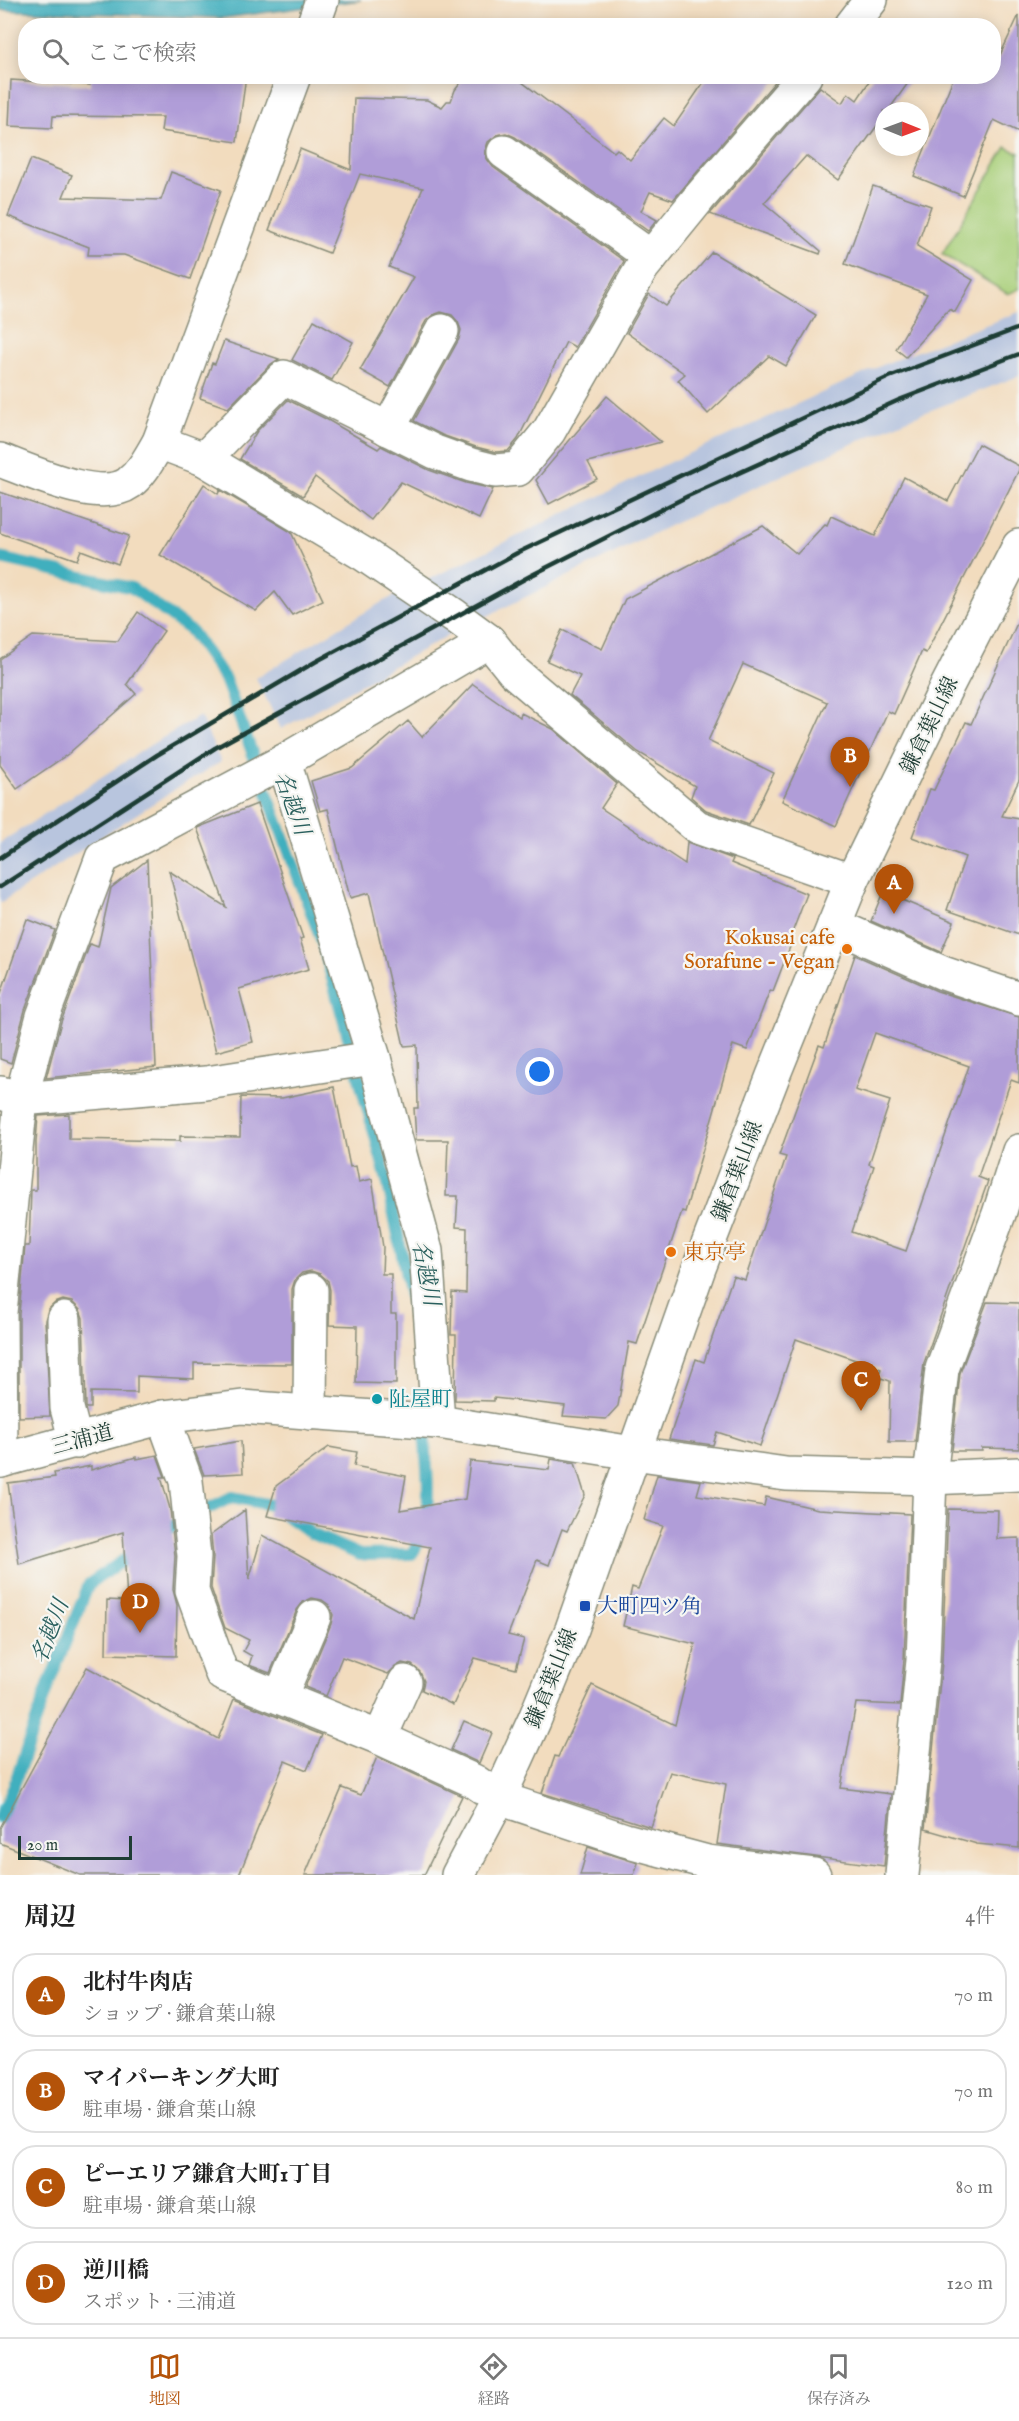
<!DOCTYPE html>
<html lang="ja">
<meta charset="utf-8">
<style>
body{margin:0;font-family:"IM FELL English","Noto Serif JP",serif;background:#f6f6f6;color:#222}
.compass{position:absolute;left:875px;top:102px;width:54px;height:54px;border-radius:50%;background:#fff;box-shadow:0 3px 15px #0003;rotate:91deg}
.scale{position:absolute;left:18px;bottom:15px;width:114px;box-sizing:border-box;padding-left:6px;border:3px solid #1f3d34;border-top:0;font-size:16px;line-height:21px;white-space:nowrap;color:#1f3d34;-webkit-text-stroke:4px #f6f6f2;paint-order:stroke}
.you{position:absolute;left:540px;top:1072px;width:21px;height:21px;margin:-15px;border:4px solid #fff;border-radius:50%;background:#1a73e8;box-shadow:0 0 0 9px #1a73e833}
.badge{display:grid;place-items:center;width:39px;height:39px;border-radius:50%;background:#b45309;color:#fff;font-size:20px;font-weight:700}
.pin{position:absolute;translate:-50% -50px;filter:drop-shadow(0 2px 3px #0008)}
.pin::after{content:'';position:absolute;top:32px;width:21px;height:18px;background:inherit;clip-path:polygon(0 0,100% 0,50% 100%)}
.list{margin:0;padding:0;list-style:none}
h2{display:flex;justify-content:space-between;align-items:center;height:78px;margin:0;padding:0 24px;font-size:26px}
h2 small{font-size:20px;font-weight:400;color:#767676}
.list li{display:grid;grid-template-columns:39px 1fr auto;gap:18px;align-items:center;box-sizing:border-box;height:84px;margin:0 12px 12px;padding:0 12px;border:2px solid #e0e0e0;border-radius:24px}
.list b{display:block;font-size:22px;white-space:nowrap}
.list p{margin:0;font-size:20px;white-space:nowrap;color:#767676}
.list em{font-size:20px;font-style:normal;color:#767676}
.icon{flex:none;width:33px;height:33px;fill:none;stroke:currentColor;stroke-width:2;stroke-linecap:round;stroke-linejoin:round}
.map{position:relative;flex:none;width:1019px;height:1875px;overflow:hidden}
.search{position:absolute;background:#fff;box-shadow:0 3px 15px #0003;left:18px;right:18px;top:18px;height:66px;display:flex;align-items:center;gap:15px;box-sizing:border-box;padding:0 21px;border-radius:24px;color:#767676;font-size:22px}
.sheet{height:462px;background:#fff}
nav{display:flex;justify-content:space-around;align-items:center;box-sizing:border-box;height:84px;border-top:2px solid #e0e0e0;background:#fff;font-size:16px;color:#767676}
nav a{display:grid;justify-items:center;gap:3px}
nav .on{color:#b45309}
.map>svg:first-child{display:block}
</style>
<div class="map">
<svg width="1019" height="1875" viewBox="0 0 1019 1875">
<rect width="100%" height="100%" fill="#f6f6f2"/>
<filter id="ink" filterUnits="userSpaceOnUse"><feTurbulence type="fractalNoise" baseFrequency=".0167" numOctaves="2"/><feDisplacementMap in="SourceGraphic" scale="12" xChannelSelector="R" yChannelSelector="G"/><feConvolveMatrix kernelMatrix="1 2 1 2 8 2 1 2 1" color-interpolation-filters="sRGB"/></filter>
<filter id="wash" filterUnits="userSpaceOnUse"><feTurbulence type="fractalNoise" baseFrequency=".008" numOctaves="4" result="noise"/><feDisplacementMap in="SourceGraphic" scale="24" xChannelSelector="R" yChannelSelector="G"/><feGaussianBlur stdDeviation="1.35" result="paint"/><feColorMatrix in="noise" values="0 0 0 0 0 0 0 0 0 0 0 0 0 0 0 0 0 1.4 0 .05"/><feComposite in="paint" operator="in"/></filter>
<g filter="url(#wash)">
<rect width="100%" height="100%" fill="#f2dcbe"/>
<g fill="#b8c5de">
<polygon points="1019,312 1019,376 908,419 671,525 447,636 281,729 256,678 382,602 672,461 887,363"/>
<polygon points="200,716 221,762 177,788 0,903 0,843 152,744"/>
</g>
<polygon fill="#a9cf79" stroke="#648656" stroke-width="1.5" points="1006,147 1019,153 1019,289 1008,294 942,254"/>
<polygon fill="#41afbe" stroke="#307679" stroke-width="1.5" points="0,0 361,0 223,18 0,10"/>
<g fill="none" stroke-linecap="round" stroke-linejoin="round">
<g stroke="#41afbe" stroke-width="12">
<polyline points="0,558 132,588 191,631 225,679 322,942 388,1184 417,1332"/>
<path d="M158,1536l17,-11 57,-28 39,8 41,29 48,21 52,-1c25,-37 14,-90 11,-133"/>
<polyline points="0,1818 14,1785 49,1683 89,1584 137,1551"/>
</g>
</g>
<g id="blocks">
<g fill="#b09dd8" fill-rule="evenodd">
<polygon points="1019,15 1019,132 994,120 963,196 914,176 954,76 993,76 993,70"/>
<polygon points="90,76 246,76 237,142 161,131 163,117 53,116 52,128 9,126 11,80 90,85"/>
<polygon points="466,76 514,76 614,152 617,149 630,160 664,118 674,126 708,76 780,76 673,200 650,192 641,211 657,220 648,231 515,137 506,133 497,135 488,142 485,151 487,159 493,167 624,261 575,347 566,342 518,439 508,451 496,452 476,447 442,435 414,421 459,339 461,330 458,322 452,315 441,312 433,315 426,321 390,387 360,370 414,277 389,267 423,188 360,174 329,253 269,230 300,149 351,170 354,98 427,100 442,107 447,101 451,101 455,90"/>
<polygon points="873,76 913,76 888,111 884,111 884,116 838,180 806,156 764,203 821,251 820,254 710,214 820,87 842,103 848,93 857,100"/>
<polygon points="31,159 72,175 63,197 161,200 171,172 221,190 190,279 124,255 88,255 89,247 8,216"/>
<polygon points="873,186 931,206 917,246 973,280 955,312 949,309 906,357 896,349 927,294 845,264"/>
<polygon points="712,252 816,315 786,366 769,356 708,414 678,380 685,374 627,333 649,294 666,306"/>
<polygon points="314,320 353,342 332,380 292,360"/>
<polygon points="224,341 279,359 271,364 228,408 200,398 212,363 215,364"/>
<polygon points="607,396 661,442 588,462 597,479 549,504 536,480"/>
<polygon points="288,400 326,419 378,449 381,446 429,470 466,483 493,489 479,519 401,482 371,520 315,477 303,496 240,459 257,431"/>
<polygon points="978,444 1019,466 1019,470 926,653 922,651 894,714 888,711 836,826 782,801 827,702 743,664 708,741 774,773 749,825 706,810 691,797 695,786 638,752 570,695 580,676 547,661 562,630 602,649 625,599 763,526 797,554 825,524 827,525 831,516 875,536 904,477 948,501"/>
<polygon points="204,484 218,494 220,490 291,532 323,600 292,615 275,592 256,611 160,555"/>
<polygon points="0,492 129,536 118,564 81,550 77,560 0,533"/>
<polygon points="138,612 164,631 127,684 136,694 68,754 17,789 0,765 0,659 33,636 118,641"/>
<polygon points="1019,619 1019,780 1002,816 1019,819 1019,935 947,910 965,857 912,837 930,789 934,790 966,722 971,724"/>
<polygon points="473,684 520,717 521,713 553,729 617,784 601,808 685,864 687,842 733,859 731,863 807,894 790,938 793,939 773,991 770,990 747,1050 733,1045 685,1212 682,1211 637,1344 629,1342 618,1406 606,1419 563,1416 565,1406 494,1398 494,1401 455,1400 456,1335 451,1335 452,1292 466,1293 467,1228 456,1227 458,1196 446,1196 448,1140 416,1140 414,1108 418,1108 417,1045 404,1046 369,893 350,898 328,809 320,811 311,781 352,768 408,721 422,737"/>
<polygon points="257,804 303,938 300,939 309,969 239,989 253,1042 216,1052 169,871 226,907 197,828"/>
<polygon points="147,860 156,1067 46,1078 61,1022 90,944 98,947 111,888"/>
<polygon points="883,892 954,922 941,952 871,921"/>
<polygon points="27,919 55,930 25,1010 11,1063 0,1059 0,996"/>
<path d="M855,955l82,36 82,26v66l-8,-3 -33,97 10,4 -64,182 -9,79h-26l1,-61 -12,-4 3,-8 -85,-30 -36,107 -43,-14 -4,13 -44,-6 27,-80 8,3 29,-86 12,4 41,-123 -7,-2 40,-110 5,2zM875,1033l94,33 -63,185 -54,-19 22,-66 -5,-2 21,-63 -35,-11z"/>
<polygon points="334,1087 350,1167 356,1166 359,1182 372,1179 383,1247 382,1274 391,1274 391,1314 396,1314 396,1384 356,1383 357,1326 329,1325 330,1290 328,1281 320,1274 311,1271 302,1273 295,1280 292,1289 292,1364 194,1363 194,1379 137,1376 137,1393 91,1392 91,1408 86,1408 86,1405 83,1318 80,1310 72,1302 63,1300 55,1303 48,1310 45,1320 50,1416 19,1417 19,1314 25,1246 29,1246 31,1190 36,1190 36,1142 38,1116 69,1114 69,1139 180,1141 180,1136 240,1137 241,1097 282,1098"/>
<polygon points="987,1302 1019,1303 1019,1449 982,1448 982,1451 952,1451 960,1373"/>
<polygon points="241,1441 243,1473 204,1475 194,1449"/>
<polygon points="329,1447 357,1452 354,1466 406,1476 400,1510 465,1499 470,1461 549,1470 551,1459 575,1463 585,1495 567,1531 562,1529 549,1565 537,1560 508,1635 524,1639 516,1669 475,1658 453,1705 422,1690 424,1681 420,1672 412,1665 402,1663 395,1667 388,1674 342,1657 326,1696 305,1687 331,1624 333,1615 329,1605 322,1600 312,1598 303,1602 297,1610 270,1673 249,1665 252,1656 243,1651 249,1640 225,1628 211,1588 213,1557 211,1535 245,1510 249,1580 262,1535 414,1619 430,1547 267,1516 276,1486"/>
<polygon points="157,1455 165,1477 161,1477 170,1509 175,1556 173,1590 177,1605 176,1656 106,1654 107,1600 127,1601 123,1532 19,1564 8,1483 55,1477 54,1473 91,1466 91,1470 136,1457 136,1459"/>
<polygon points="657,1475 701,1481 697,1495 764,1506 766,1497 818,1509 910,1514 904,1659 900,1705 856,1703 841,1788 891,1794 884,1866 717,1844 726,1784 670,1772 651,1827 542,1793 555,1756 558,1757 592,1685 675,1725 695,1644 623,1626 632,1587 638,1589 663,1526 644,1520"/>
<polygon points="948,1509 998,1510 997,1539 1019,1538 1019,1848 977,1844 925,1829 942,1662"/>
<polygon points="87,1667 218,1739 234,1699 322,1735 307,1770 285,1761 239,1875 80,1875 0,1843 0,1828"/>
<polygon points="464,1721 492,1733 479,1763 451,1750"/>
<polygon points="377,1757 462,1796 424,1875 305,1875 342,1788 361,1795"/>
<polygon points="588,1847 638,1863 634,1875 580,1875"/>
</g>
</g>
</g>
<g filter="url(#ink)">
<use href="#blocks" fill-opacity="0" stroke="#888c79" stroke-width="1.5"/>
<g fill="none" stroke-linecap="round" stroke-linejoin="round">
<g stroke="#888c79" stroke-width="36">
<g id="minor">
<polyline points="313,26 322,0"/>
<polyline points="851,26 871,0"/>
<polyline points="504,152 651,257"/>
<polyline points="388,429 442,331"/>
<polyline points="159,442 204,459 365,555 455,616 489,641 514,672 697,827 852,881"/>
<polyline points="204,459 284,377 435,452 471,465 495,471 518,469 549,431 642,268 699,198 805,76"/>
<path d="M0,460c30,11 100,44 129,23 14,-11 21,-26 30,-41l135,-366"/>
<polyline points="834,925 943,973 1019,999"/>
<polyline points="1,1093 21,1099 206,1083 374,1058"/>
<polyline points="64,1319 67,1408 76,1442"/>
<polyline points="310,1413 311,1290"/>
<polyline points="163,1417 186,1481 194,1556 192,1591 222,1674 380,1738 474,1781 499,1798 625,1840 707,1862 814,1875"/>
<polyline points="438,1422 426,1251 374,1058 284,761 489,641"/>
<polyline points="0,1461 163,1417 242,1407 438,1422 633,1453 786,1474 930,1478 1019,1474"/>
<polyline points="1,1461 0,1313 21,1099 43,1016 102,858 284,761"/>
<polyline points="280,1697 314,1617"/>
<polyline points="380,1738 405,1682"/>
<polyline points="902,1875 923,1660 930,1478 942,1369 999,1214 1019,1151"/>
</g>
</g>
<g stroke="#888c79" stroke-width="36">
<polyline id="major" points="458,1875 499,1798 534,1721 572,1629 699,1268 773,1076 852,881 945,690 1019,546"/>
</g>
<use href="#minor" stroke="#fff" stroke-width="33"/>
<use href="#major" stroke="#fff" stroke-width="33"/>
<g stroke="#1f3d34" stroke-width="4.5">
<polyline points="0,858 157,755 315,662 517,553 889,377 1019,328"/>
<polyline points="0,887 215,748 530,576 688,496 899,400 1019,354"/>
</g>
</g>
</g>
<g fill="#e8710a" stroke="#f6f6f2" stroke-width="2">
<circle cx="847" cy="949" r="6"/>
<circle cx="671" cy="1252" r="6"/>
</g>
<circle fill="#0f9aa8" stroke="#f6f6f2" stroke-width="2" cx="377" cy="1399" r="6"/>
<rect fill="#1a4fb4" stroke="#f6f6f2" stroke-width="2" x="579" y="1600" width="12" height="12" rx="3"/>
<g text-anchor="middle" stroke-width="4.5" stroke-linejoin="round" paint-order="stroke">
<g font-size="21" fill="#1f3d34" stroke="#f6f6f2">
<text transform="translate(929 725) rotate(-64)" y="7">鎌倉葉山線</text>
<text transform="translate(737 1171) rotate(-69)" y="7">鎌倉葉山線</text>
<text transform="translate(82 1439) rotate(-15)" y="7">三浦道</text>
<text transform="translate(551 1678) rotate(-68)" y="7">鎌倉葉山線</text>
</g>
<g font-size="21" fill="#c56008" stroke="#f6f6f2" text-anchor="end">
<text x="835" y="944">Kokusai cafe<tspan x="835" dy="24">Sorafune - Vegan</tspan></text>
<text x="683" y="1259" text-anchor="start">東京亭</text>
</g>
<g font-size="21" fill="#0d838f" stroke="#f6f6f2" text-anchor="start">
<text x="389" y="1406">阯屋町</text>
</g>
<g font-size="21" fill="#164399" stroke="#f6f6f2" text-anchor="start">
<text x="597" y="1613">大町四ツ角</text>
</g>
<g font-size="22" font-style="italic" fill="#295f5d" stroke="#f6f6f2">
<text transform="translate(293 803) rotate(70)" y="8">名越川</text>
<text transform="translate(427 1273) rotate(79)" y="8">名越川</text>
<text transform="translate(49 1631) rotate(-69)" y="8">名越川</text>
</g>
</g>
</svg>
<svg class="compass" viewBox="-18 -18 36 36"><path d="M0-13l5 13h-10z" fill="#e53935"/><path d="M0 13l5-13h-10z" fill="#767676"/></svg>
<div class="scale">20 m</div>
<div class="you"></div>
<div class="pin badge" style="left:894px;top:914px">A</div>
<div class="pin badge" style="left:850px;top:787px">B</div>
<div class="pin badge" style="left:861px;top:1411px">C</div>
<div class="pin badge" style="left:140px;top:1633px">D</div>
<div class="search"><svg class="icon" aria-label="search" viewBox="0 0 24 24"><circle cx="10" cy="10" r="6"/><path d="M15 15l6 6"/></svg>ここで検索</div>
</div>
<section class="sheet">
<h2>周辺<small>4件</small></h2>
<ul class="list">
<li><span class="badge">A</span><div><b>北村牛肉店</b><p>ショップ · 鎌倉葉山線</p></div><em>70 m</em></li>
<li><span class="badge">B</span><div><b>マイパーキング大町</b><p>駐車場 · 鎌倉葉山線</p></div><em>70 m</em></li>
<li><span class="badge">C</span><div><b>ピーエリア鎌倉大町1丁目</b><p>駐車場 · 鎌倉葉山線</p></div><em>80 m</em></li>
<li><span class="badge">D</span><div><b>逆川橋</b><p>スポット · 三浦道</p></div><em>120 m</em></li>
</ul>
</section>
<nav>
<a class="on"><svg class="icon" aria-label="map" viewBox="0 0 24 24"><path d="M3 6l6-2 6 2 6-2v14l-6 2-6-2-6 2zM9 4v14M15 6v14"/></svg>地図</a>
<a><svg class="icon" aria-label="directions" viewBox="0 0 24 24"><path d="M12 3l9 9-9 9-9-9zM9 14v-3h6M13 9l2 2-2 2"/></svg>経路</a>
<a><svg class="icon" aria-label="saved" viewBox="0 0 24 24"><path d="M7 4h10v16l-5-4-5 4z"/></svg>保存済み</a>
</nav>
